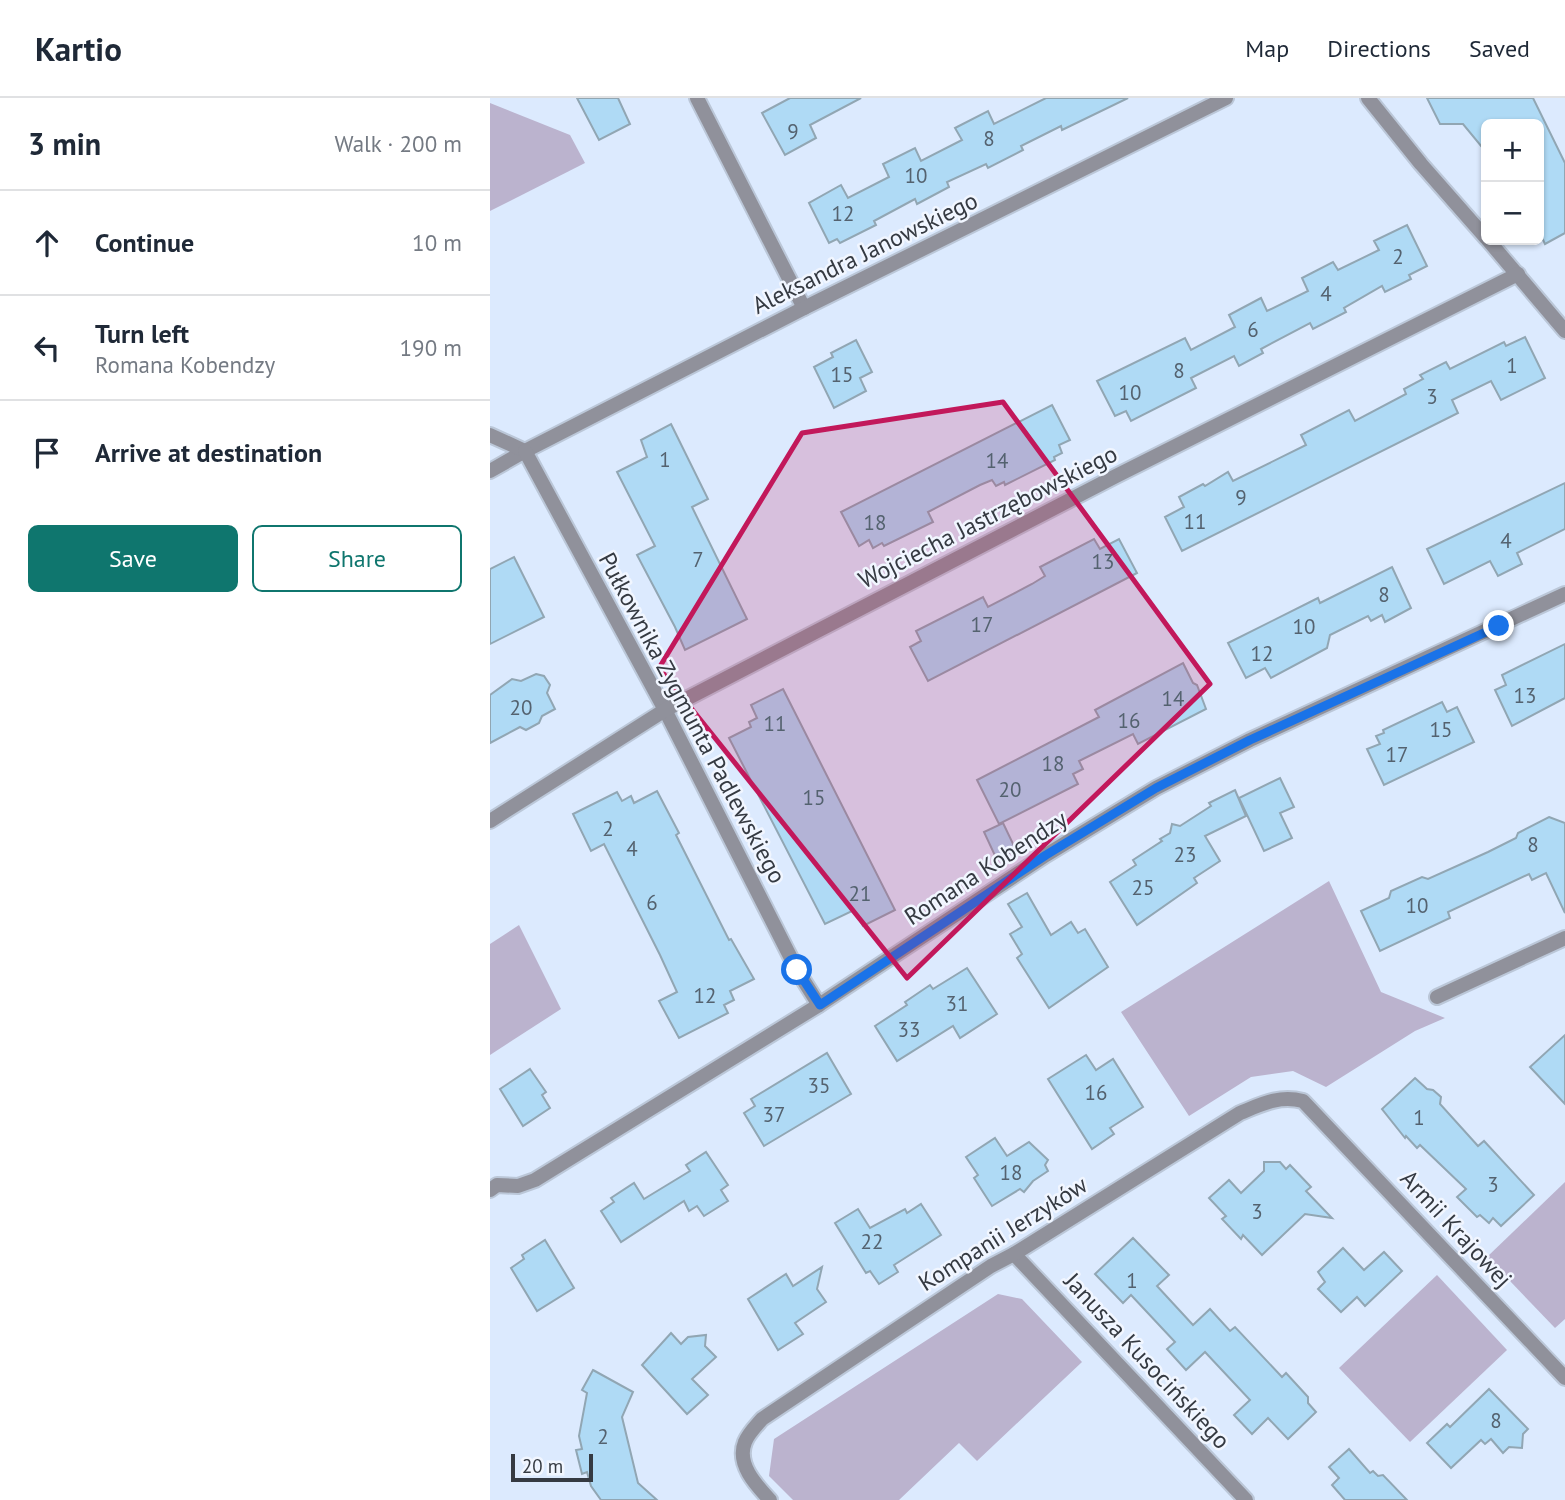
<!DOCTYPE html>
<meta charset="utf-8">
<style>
body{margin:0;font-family:"PT Sans",sans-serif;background:#f2f2f3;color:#1f2937}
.controls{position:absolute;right:21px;top:21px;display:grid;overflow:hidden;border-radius:10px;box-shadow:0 2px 5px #0004}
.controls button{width:63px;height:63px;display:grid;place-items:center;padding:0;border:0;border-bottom:2px solid #e0e1e3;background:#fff;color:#1f2937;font:35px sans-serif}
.scale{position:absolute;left:21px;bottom:18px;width:82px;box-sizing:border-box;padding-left:7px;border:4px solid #353a42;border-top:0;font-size:19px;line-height:24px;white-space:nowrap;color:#353a42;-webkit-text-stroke:5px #f1f6ff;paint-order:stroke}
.stop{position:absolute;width:21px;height:21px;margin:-16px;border:5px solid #1a73e8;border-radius:50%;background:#fff}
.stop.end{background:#1a73e8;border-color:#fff;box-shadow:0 2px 7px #0008}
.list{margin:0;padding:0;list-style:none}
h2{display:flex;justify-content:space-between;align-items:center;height:91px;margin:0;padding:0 28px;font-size:30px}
h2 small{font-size:23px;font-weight:400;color:#747a83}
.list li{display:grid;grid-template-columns:46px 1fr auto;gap:21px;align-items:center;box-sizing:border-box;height:105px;padding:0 28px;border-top:2px solid #e0e1e3}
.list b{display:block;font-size:26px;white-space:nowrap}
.list p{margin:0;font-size:23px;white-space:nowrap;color:#747a83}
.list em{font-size:23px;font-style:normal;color:#747a83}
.actions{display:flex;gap:14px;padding:21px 28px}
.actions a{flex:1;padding:16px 0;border:2px solid #0f766e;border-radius:10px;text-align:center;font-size:24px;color:#0f766e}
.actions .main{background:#0f766e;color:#fff}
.icon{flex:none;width:38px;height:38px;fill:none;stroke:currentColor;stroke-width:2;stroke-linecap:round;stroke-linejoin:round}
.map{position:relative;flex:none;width:1075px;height:1402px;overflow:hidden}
header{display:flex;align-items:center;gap:42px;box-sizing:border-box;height:98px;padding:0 35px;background:#fff;border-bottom:2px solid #e0e1e3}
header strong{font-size:33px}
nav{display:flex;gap:38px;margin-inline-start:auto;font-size:24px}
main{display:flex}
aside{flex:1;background:#fff}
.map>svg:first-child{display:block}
</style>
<header>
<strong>Kartio</strong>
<nav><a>Map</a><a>Directions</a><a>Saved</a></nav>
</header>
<main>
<aside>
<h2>3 min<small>Walk · 200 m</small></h2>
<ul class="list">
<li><svg class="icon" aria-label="ahead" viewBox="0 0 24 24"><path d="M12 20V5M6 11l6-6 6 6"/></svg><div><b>Continue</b></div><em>10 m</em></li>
<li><svg class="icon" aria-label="left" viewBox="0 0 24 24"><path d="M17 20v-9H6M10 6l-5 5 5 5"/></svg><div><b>Turn left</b><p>Romana Kobendzy</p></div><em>190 m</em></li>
<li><svg class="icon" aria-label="arrive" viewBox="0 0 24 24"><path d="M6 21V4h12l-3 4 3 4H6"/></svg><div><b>Arrive at destination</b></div></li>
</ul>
<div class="actions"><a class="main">Save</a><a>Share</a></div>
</aside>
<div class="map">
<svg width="1075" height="1402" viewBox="0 0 1075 1402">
<rect width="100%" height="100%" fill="#dceafe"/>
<g fill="#bbb3ce">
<polygon points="0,5 80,37 95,65 0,113"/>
<polygon points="839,783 891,894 955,920 925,933 836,989 803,973 761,979 699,1018 631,914"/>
<polygon points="29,827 71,911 0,957 0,846"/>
<polygon points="1075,1084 1075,1221 1065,1230 997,1159"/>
<polygon points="947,1177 1017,1252 920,1344 849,1270"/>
<polygon points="508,1196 532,1201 592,1264 487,1363 469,1345 409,1402 303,1402 279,1378 284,1341"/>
</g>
<g fill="#afdaf5" stroke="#91a6b3" stroke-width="2">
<polygon points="87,0 128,0 140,26 109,42"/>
<polygon points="300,0 371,0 320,27 326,40 295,57 272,15"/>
<polygon points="556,0 638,0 572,32 571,28 531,48 533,52 498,70 496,66 457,84 459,89 427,106 425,101 384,123 386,127 350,145 347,141 339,145 319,105 351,87 358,100 399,79 393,66 425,50 431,63 472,42 465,30 498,13 504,26"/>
<polygon points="937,0 1043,0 1075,65 1075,135 1055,146 1049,133 1049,26 996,26 996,54 973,26 950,26"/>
<polygon points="917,127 937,168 919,177 921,181 895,194 892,188 854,210 856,214 823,231 820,225 771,251 773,255 749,268 744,258 701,280 706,290 641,323 636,313 625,318 607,283 695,240 701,252 745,229 739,217 771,200 777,213 818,193 812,180 843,164 848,172 889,152 884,143"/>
<polygon points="1035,239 1055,280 1011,302 1001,283 962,302 968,315 692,453 675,419 694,409 689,399 713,386 715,388 738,374 743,383 816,347 811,337 859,312 865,323 916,296 914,291 933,281 930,277 956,264 960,271 1014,244 1016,248"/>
<polygon points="366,242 382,274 370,280 376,293 344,310 324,269 343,259 341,255"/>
<polygon points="562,307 580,342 569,347 572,355 564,359 565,362 515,387 514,384 506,388 502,382 490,387 438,414 443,424 394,448 392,445 383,450 379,442 369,448 351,414"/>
<polygon points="181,326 218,401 202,409 257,521 195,552 185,529 147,457 165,448 127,374 157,359 151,342"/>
<polygon points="1075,385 1075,431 1027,455 1032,466 1008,478 1000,463 954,486 937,451"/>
<polygon points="604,441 610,451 629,441 647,475 438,583 420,549 431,543 426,533 493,499 498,509 542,486 555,478 550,469"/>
<polygon points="24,459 54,519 0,546 0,471"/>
<polygon points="902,469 921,510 895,524 892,517 881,523 878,518 840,537 837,550 781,580 775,570 756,580 738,545 828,500 830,505"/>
<polygon points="1075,546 1075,600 1022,628 1005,592 1016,587 1012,577"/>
<polygon points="693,565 703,585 707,587 716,611 648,646 643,636 589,663 593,671 583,676 588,686 509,726 487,682 609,619 605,612"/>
<polygon points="46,576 54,578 60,587 57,595 65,611 52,618 49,625 36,632 30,629 0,645 0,597 22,581 31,583"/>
<polygon points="293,591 405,812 373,828 364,812 335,826 239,640 261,629 259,624 267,620 261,607"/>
<polygon points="952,604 957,614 967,609 984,644 894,687 877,651 890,646 886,638 894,635 893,632"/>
<polygon points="790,680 804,709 790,715 802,740 774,753 749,700"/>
<polygon points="745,692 756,718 715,738 730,763 704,780 707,785 647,827 620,784 646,767 643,762 672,743 670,741 680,735 682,726 690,728 721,708 719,705"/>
<polygon points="167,693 189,735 186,737 239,842 241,841 264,881 240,893 244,902 234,907 238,915 189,940 169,903 187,894 170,857 114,746 101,753 83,716 127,694 132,703 141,698 144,705"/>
<polygon points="1059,719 1075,725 1075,815 1056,775 1042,782 1039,776 958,814 960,820 890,853 871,813 899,800 901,793 932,779 938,781 998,754 1026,740 1028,735"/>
<polygon points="513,725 526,752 507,762 494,734"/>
<polygon points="537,795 561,837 581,824 588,835 595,831 618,869 559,910 527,860 532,856 520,836 532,829 518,806"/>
<polygon points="477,870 507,916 470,940 463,928 407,963 385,928 417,907 415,904 440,887 443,891"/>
<polygon points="1075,937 1075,1006 1040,969"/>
<polygon points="337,955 361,996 274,1048 254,1015 265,1008 261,1001"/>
<polygon points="596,957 606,972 623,961 653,1009 620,1030 624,1036 602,1051 558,981"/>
<polygon points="40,971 56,994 52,997 60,1010 33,1028 10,991"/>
<polygon points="925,980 937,991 943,992 951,999 950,1006 988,1048 994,1043 1044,1097 1011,1128 1003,1120 999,1125 990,1117 987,1119 967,1099 976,1091 930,1047 927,1050 916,1038 915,1040 892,1011"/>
<polygon points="505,1040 517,1058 539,1044 558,1062 555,1067 558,1073 543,1083 534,1094 530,1091 502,1108 484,1080 488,1077 476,1059"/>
<polygon points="216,1054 238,1087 231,1092 238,1103 214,1118 207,1108 199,1113 194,1103 131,1144 111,1113 124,1104 121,1100 144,1085 154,1101 200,1073 196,1067"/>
<polygon points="774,1064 790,1064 796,1071 800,1067 821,1089 816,1093 842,1120 815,1116 772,1157 753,1137 751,1141 732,1121 736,1118 719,1100 739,1082 751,1095 774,1073"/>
<polygon points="431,1106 451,1137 404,1167 408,1174 389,1186 380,1173 376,1175 345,1125 368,1111 380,1130 415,1111 417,1115"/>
<polygon points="643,1140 679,1177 667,1188 703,1227 720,1211 740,1233 745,1229 792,1279 796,1275 818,1299 818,1305 826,1314 798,1341 778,1320 762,1336 744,1317 760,1302 715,1254 696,1272 677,1251 685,1244 641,1197 633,1205 605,1176"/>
<polygon points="55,1142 84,1190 47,1213 21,1170 34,1161 32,1157"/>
<polygon points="853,1150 874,1172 894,1154 912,1173 875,1208 867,1199 851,1214 828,1191 835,1184 828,1174"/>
<polygon points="332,1169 327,1191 336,1204 305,1225 313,1236 288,1252 258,1201 296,1176 303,1188"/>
<polygon points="181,1235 191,1246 198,1239 216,1237 215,1248 226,1259 202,1281 218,1297 197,1316 152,1267"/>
<polygon points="103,1272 143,1294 132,1319 148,1385 167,1402 111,1402 101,1388 97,1374 92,1376 86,1352 92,1351 89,1338 97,1295 92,1292"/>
<polygon points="999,1291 1038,1331 1033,1336 1032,1350 1019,1349 1013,1355 1001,1341 995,1346 991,1342 961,1370 937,1345 957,1326 960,1329"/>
<polygon points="859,1351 880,1375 883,1373 888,1378 893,1377 917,1402 855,1402 842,1387 849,1380 839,1369"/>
</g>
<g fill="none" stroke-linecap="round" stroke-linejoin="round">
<g stroke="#bbc7d8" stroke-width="18">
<polyline id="service" points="0,373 35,353"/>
</g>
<g stroke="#bbc7d8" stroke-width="18">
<g id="minor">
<polyline points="207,0 314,210"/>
<polyline points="878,0 931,66 996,140"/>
<polyline points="998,142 1075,233"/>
<polyline points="0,337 35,353"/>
<polyline points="35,353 314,210 736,0"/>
<polyline points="35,353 175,612 307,872 329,907"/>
<polyline points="0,723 175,612 626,378 1028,176"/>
<polyline points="947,899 1075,840"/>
<polyline points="0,1092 7,1087 28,1088 45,1082 329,907 556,757 666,690 760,642 1075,496"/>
<polyline points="524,1156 756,1402"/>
<path d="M280,1402c-14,-15 -34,-36 -25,-58 3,-8 11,-16 17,-23l229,-153 23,-12 226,-141c22,-9 39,-18 63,-12l262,277"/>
</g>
</g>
<use href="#service" stroke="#90919b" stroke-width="14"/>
<use href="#minor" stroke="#90919b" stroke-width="14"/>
</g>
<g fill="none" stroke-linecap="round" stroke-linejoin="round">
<polyline stroke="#1a73e8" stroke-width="9" points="307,872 330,907 556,757 666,690 760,642 1009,528"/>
</g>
<path fill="#c2185b" fill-opacity="0.2" stroke="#c2185b" stroke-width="5" stroke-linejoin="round" d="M513,304l207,282 -303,294 -248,-310 143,-235z"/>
<g text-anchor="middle" stroke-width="5" stroke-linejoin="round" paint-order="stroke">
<g font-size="21" fill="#54626f">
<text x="303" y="41">9</text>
<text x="499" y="48">8</text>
<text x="426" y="85">10</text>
<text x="353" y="123">12</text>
<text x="908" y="166">2</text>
<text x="836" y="203">4</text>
<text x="763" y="239">6</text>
<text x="1022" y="275">1</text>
<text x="689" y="280">8</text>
<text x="352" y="284">15</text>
<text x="640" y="302">10</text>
<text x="942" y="306">3</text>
<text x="175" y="369">1</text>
<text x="507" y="370">14</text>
<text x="751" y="407">9</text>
<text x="705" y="431">11</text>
<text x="385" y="432">18</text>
<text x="1016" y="450">4</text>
<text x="208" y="469">7</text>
<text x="613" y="471">13</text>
<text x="894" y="504">8</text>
<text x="492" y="534">17</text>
<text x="814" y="536">10</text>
<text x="772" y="563">12</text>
<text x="1035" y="605">13</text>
<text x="683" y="608">14</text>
<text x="31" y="617">20</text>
<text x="639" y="630">16</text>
<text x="285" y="633">11</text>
<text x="951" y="639">15</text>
<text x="907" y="664">17</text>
<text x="563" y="673">18</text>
<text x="520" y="699">20</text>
<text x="324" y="707">15</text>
<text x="118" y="738">2</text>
<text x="1043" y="754">8</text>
<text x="142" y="758">4</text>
<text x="695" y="764">23</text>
<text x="653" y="797">25</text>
<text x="370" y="803">21</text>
<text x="162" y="812">6</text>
<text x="927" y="815">10</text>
<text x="215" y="905">12</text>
<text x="467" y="913">31</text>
<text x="419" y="939">33</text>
<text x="329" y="995">35</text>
<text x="606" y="1002">16</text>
<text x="284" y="1024">37</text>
<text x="929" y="1027">1</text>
<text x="521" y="1082">18</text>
<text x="1003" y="1094">3</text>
<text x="767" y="1121">3</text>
<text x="382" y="1151">22</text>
<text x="642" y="1190">1</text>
<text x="1006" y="1330">8</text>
<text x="113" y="1346">2</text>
</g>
<g font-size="24" fill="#353a42" stroke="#f1f6ff">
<text transform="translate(375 155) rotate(-26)" y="8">Aleksandra Janowskiego</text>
<text transform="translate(498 419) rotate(-27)" y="8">Wojciecha Jastrzębowskiego</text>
<text transform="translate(202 620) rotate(62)" y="8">Pułkownika Zygmunta Padlewskiego</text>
<text transform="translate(496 770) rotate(-33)" y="8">Romana Kobendzy</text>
<text transform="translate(966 1131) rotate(47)" y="8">Armii Krajowej</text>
<text transform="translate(513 1136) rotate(-32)" y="8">Kompanii Jerzyków</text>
<text transform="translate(657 1263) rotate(47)" y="8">Janusza Kusocińskiego</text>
</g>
</g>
</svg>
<div class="controls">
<button>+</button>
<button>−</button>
</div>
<div class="scale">20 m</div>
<div class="stop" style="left:307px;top:872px"></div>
<div class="stop end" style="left:1009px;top:528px"></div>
</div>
</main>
